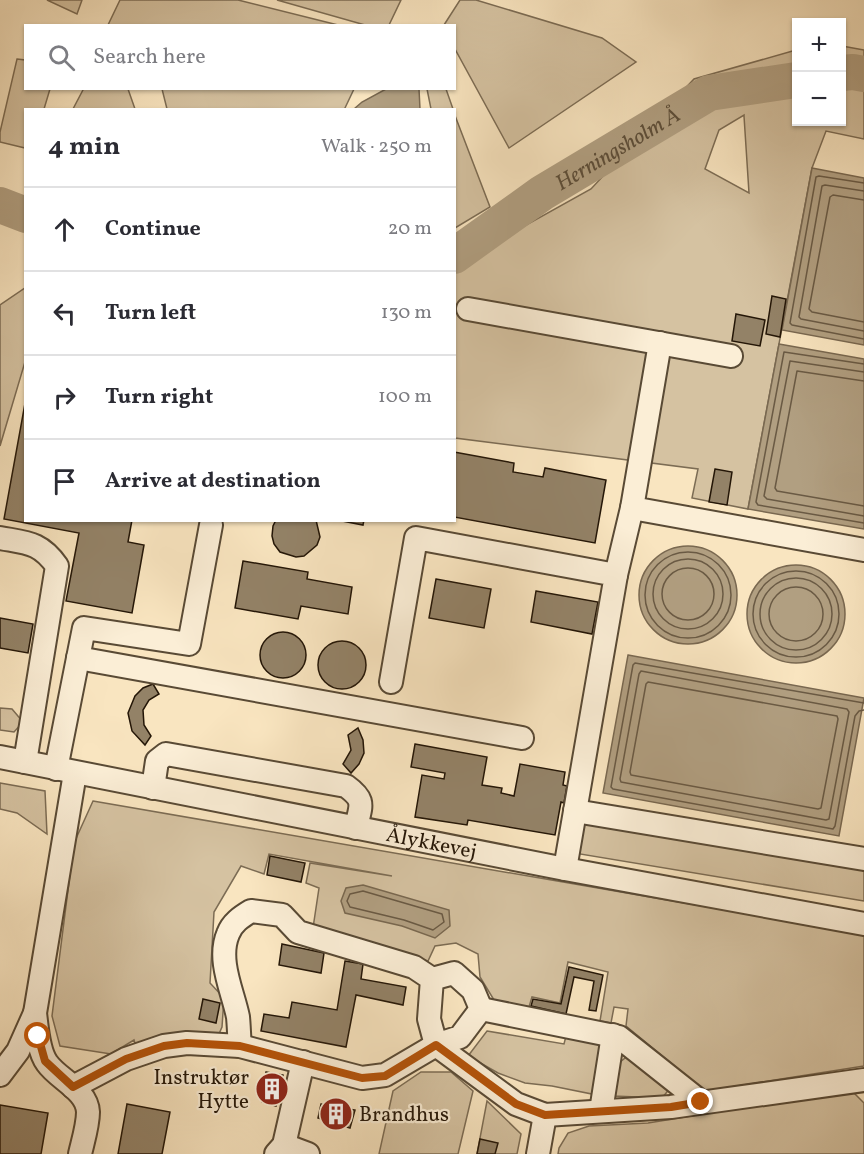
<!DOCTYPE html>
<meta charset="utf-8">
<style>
body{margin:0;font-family:Vollkorn,serif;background:#f7f7f7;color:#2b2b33}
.controls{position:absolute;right:18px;top:18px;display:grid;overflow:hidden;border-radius:0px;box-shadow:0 2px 4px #0004}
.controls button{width:54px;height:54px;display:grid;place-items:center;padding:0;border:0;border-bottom:2px solid #e1e1e2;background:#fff;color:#2b2b33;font:30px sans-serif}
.stop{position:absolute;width:18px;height:18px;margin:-14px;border:4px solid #b45309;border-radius:50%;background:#fff}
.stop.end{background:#b45309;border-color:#fff;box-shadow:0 2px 6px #0008}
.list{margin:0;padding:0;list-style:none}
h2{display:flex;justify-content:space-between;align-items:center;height:78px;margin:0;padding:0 24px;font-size:26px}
h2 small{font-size:20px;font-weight:400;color:#7c7c81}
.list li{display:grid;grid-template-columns:39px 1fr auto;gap:18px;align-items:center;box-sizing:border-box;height:84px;padding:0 24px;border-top:2px solid #e1e1e2}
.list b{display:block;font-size:22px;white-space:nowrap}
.list em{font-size:20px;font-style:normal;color:#7c7c81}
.icon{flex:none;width:33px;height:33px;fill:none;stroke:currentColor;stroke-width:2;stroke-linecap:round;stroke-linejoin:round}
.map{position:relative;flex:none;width:864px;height:1154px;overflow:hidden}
.search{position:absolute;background:#fff;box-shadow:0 2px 4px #0004;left:24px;top:24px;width:432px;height:66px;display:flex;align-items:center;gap:15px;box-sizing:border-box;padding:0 21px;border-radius:0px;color:#7c7c81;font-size:22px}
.panel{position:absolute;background:#fff;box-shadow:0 2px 4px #0004;left:24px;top:108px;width:432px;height:414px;border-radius:0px}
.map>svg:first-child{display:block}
</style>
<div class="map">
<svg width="864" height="1154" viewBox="0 0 864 1154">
<rect width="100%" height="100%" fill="#f9e5c0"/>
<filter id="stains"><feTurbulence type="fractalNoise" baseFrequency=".00333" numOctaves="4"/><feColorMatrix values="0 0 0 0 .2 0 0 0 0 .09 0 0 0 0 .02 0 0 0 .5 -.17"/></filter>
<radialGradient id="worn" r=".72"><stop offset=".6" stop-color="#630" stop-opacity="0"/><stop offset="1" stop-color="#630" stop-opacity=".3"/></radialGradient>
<g fill="#d5c2a1" stroke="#7c6c54" stroke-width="1.5" fill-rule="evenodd">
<polygon points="47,0 82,0 77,14"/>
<polygon points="120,0 238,0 338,25 108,25"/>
<polygon points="277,0 401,0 389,25 365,25"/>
<polygon points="460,0 476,0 602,38 636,62 509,148 455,49 454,26 444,25"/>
<path d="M842,46l22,4v89l-38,-8 -14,37 -64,341 -56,-11 6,-29 -243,-31v-169l35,-24 101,-56 103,-110 102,-29v72h46zM744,115v1l5,77 -44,-24 14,-39z"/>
<polygon points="17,59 25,60 26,88 50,89 44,109 26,110 25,148 0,142 0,132"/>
<polygon points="84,88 128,89 135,109 73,109"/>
<polygon points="162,89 162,88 354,89 344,110 167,109"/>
<polygon points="427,89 446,89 453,109 431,109"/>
<polygon points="454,113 490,207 455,228 454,228"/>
<polygon points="25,288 25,362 0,446 0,305"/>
<polygon points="0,708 12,709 23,722 14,732 0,730"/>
<polygon points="0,783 45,791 47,834 17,813 0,809"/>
<polygon points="93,801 864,934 864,1066 705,1091 626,1026 628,1009 614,1007 611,1023 600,1021 608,972 568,962 560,1003 532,997 529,1007 494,1000 480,977 478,954 456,943 435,946 428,961 313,928 319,888 306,883 310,863 392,876 269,854 264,874 241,866 214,912 210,983 224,998 222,1027 218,1036 136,1047 134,1040 111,1054 60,1046 52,1016 74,843"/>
<polygon points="584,823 864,863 864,901 574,853"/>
<polygon points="487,1031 564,1044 566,1036 603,1043 592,1094 552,1086 525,1083 498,1073 468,1056"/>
<polygon points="630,1054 671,1087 662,1098 613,1096 619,1063"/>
<polygon points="421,1072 451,1072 473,1091 458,1154 379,1154 393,1091"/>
<polygon points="851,1090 864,1103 864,1154 558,1154 559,1148 568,1133 589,1126 648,1123"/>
<polygon points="487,1101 521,1134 517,1154 477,1154"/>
</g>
<g fill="#b19f81" stroke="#796850" stroke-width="1.5">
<polygon points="386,89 419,89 420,109 354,109 362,102"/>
<polygon points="812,168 864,178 864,345 782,330"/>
<polygon points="779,344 864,359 864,529 748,509"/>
<circle cx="688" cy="595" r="49"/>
<circle cx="796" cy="614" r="49"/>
<polygon points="628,655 864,698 839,836 603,793"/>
<polygon points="363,885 449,910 450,926 435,938 402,926 345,913 341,901 346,888"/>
</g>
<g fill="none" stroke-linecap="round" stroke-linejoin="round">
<g stroke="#6a5a44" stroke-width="1.5">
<polyline points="864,183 819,176 816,177 790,323 792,325 864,339"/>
<polyline points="864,191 825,185 822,186 799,317 801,319 864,331"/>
<polyline points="864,200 833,195 830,197 809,309 812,312 864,322"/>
<polyline points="864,364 784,352 756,502 758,505 864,523"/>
<polyline points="864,372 790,361 764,496 767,499 864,516"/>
<polyline points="864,381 797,371 775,488 777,491 864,506"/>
<circle cx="688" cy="595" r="43"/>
<circle cx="688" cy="594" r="35"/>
<circle cx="688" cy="594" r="26"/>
<circle cx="796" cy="614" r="43"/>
<circle cx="796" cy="614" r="36"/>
<circle cx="796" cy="614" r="27"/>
<polygon points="641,671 847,709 849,712 829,819 826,820 621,782 620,779 639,674"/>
<polygon points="648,682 837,716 838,719 821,808 818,809 631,775 630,772 646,684"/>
<polyline points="864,703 635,663 633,665 611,787 613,789 833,829 835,826 855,716 859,711 864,710"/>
<polygon points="363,891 442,914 444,922 433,930 404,920 350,907 347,901 350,894"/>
</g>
<g stroke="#b19f81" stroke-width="36">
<polyline points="842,73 853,72 864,74"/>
<polyline points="0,205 26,215"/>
<path id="s1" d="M454,256l88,-63 167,-100 87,-13"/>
</g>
</g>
<g fill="#938267" stroke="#241607" stroke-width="1.5">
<polygon points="772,296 786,299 780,337 766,334"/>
<polygon points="736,314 765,320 760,346 732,341"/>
<polygon points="26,398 26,520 132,520 128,542 144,545 132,613 66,601 79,533 4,519"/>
<polygon points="454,452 514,463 513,472 543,477 545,468 606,480 595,543 454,517"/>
<polygon points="715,469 732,472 727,505 709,502"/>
<polygon points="276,520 316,520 320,537 317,545 304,556 296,557 280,552 274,544 272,536 273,526"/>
<polygon points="337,520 364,520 363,525"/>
<polygon points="243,561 308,572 307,579 352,587 348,614 301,606 298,619 235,608"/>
<polygon points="436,579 491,589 484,628 429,618"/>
<polygon points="536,591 598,602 592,634 531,622"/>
<polygon points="0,618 33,624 28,653 0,648"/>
<circle cx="283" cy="655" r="23"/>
<circle cx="342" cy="665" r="24"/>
<polygon points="153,684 159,694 149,700 143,710 144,725 151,736 145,745 132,731 128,713 135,696 143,688"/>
<polygon points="358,728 363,740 364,753 359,764 351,773 343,764 351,750 348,735"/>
<polygon points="415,744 487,757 482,785 502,788 501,793 514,796 520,764 565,772 563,785 567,786 564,803 561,802 555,835 468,820 467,825 415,817 422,775 444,779 445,773 411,767"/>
<polygon points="270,856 305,863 301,882 267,875"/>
<polygon points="282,944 324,953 321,973 279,965"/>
<polygon points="345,961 363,964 361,979 406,987 403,1005 356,995 346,1047 261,1031 264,1014 289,1018 292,1002 337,1010"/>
<polygon points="569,967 603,975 596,1011 589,1010 594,981 574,977 566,1014 531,1006 533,999 561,1004"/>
<polygon points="203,999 220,1003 216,1023 199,1019"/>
<polygon points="266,1072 283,1075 276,1106 262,1102"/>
<polygon points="127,1104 170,1112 162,1154 118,1154"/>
<polygon points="321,1104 355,1110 350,1128 318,1118"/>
<polygon points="0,1105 48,1113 41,1154 0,1154"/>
<polygon points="480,1139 498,1143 495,1154 477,1154"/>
</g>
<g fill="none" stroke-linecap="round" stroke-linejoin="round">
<g stroke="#594a35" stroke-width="26">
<g id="minor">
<polyline points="468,309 731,356"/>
<polyline points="660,343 632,508 864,550"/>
<path d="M0,538c27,5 40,4 57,28l-32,196"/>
<polyline points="616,575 632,508"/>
<polyline points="78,658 522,738"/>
<polyline points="391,682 416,538 616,575 565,869"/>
<path id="s2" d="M0,757l565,112 299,55"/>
<polyline points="56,769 84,628 189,644 211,525"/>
<path d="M75,773l-40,240c2,15 3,38 12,50 11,16 40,27 41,49 0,13 -5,29 -8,42"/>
<path d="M153,788l4,-27 9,-7 180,32c21,15 14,20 10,42"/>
<polyline points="575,811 864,859"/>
<polyline points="481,1009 619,1037 701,1102"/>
<path d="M240,1046c-1,-9 -1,-19 -2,-29 -5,-25 -21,-57 -10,-83 4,-11 13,-17 23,-23l31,4 16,17 116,35 18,12 22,-6 19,17 8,19 -21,28 -24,8 -7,-26 3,-40"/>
<polyline points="0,1075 18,1051 35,1013"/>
<polyline points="73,1087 126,1059 164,1046 187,1043 240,1046 362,1078 385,1075 436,1045 516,1104 545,1115 671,1107 864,1080"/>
<polyline points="601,1111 613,1035"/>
<polyline points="284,1145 308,1154"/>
<polyline points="276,1154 284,1145 303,1062"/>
<polyline points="538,1154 545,1115"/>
</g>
</g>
<use href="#minor" stroke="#fbeed6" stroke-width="22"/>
</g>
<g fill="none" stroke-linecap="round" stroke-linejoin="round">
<polyline stroke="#b45309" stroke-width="8" points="38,1036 45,1061 73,1087 126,1059 164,1046 187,1043 240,1046 362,1078 385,1076 436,1045 516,1104 545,1115 671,1107 701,1102"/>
</g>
<defs>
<g id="building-disc" transform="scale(1.725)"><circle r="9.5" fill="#8f2418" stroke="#fbeed6"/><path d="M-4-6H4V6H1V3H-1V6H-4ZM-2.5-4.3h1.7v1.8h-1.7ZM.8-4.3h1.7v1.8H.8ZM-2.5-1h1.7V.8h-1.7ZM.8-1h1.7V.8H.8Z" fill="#fff"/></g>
</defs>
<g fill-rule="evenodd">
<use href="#building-disc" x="272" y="1089"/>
<use href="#building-disc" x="336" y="1114"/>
</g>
<g text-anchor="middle" stroke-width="4.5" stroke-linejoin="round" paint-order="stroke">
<g font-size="21" fill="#241607" stroke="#fbeed6">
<text dy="7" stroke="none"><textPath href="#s2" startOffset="440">Ålykkevej</textPath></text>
</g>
<g font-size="21" fill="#241607" stroke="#fbeed6" text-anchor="end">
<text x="249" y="1084">Instruktør<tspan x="249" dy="24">Hytte</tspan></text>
<text x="359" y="1121" text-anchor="start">Brandhus</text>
</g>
<g font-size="22" font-style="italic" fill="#5c4d38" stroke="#fbeed6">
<text dy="8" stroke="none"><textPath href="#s1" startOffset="196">Herningsholm Å</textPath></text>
</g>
</g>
<rect width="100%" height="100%" filter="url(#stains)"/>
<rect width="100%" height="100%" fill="url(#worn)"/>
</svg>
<div class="controls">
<button>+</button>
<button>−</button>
</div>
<div class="stop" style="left:38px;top:1036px"></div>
<div class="stop end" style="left:701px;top:1102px"></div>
<div class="search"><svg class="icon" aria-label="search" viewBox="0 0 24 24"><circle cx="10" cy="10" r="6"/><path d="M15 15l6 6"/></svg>Search here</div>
<section class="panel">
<h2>4 min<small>Walk · 250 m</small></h2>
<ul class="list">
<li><svg class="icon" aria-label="ahead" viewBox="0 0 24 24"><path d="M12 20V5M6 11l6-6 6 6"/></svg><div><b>Continue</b></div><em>20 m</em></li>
<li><svg class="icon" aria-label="left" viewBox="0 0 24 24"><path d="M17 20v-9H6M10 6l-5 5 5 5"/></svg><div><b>Turn left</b></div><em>130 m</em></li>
<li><svg class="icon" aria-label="right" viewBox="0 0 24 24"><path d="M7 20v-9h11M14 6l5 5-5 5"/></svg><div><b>Turn right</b></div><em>100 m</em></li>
<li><svg class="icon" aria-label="arrive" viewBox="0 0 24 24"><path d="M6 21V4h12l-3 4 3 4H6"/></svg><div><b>Arrive at destination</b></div></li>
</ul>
</section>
</div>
